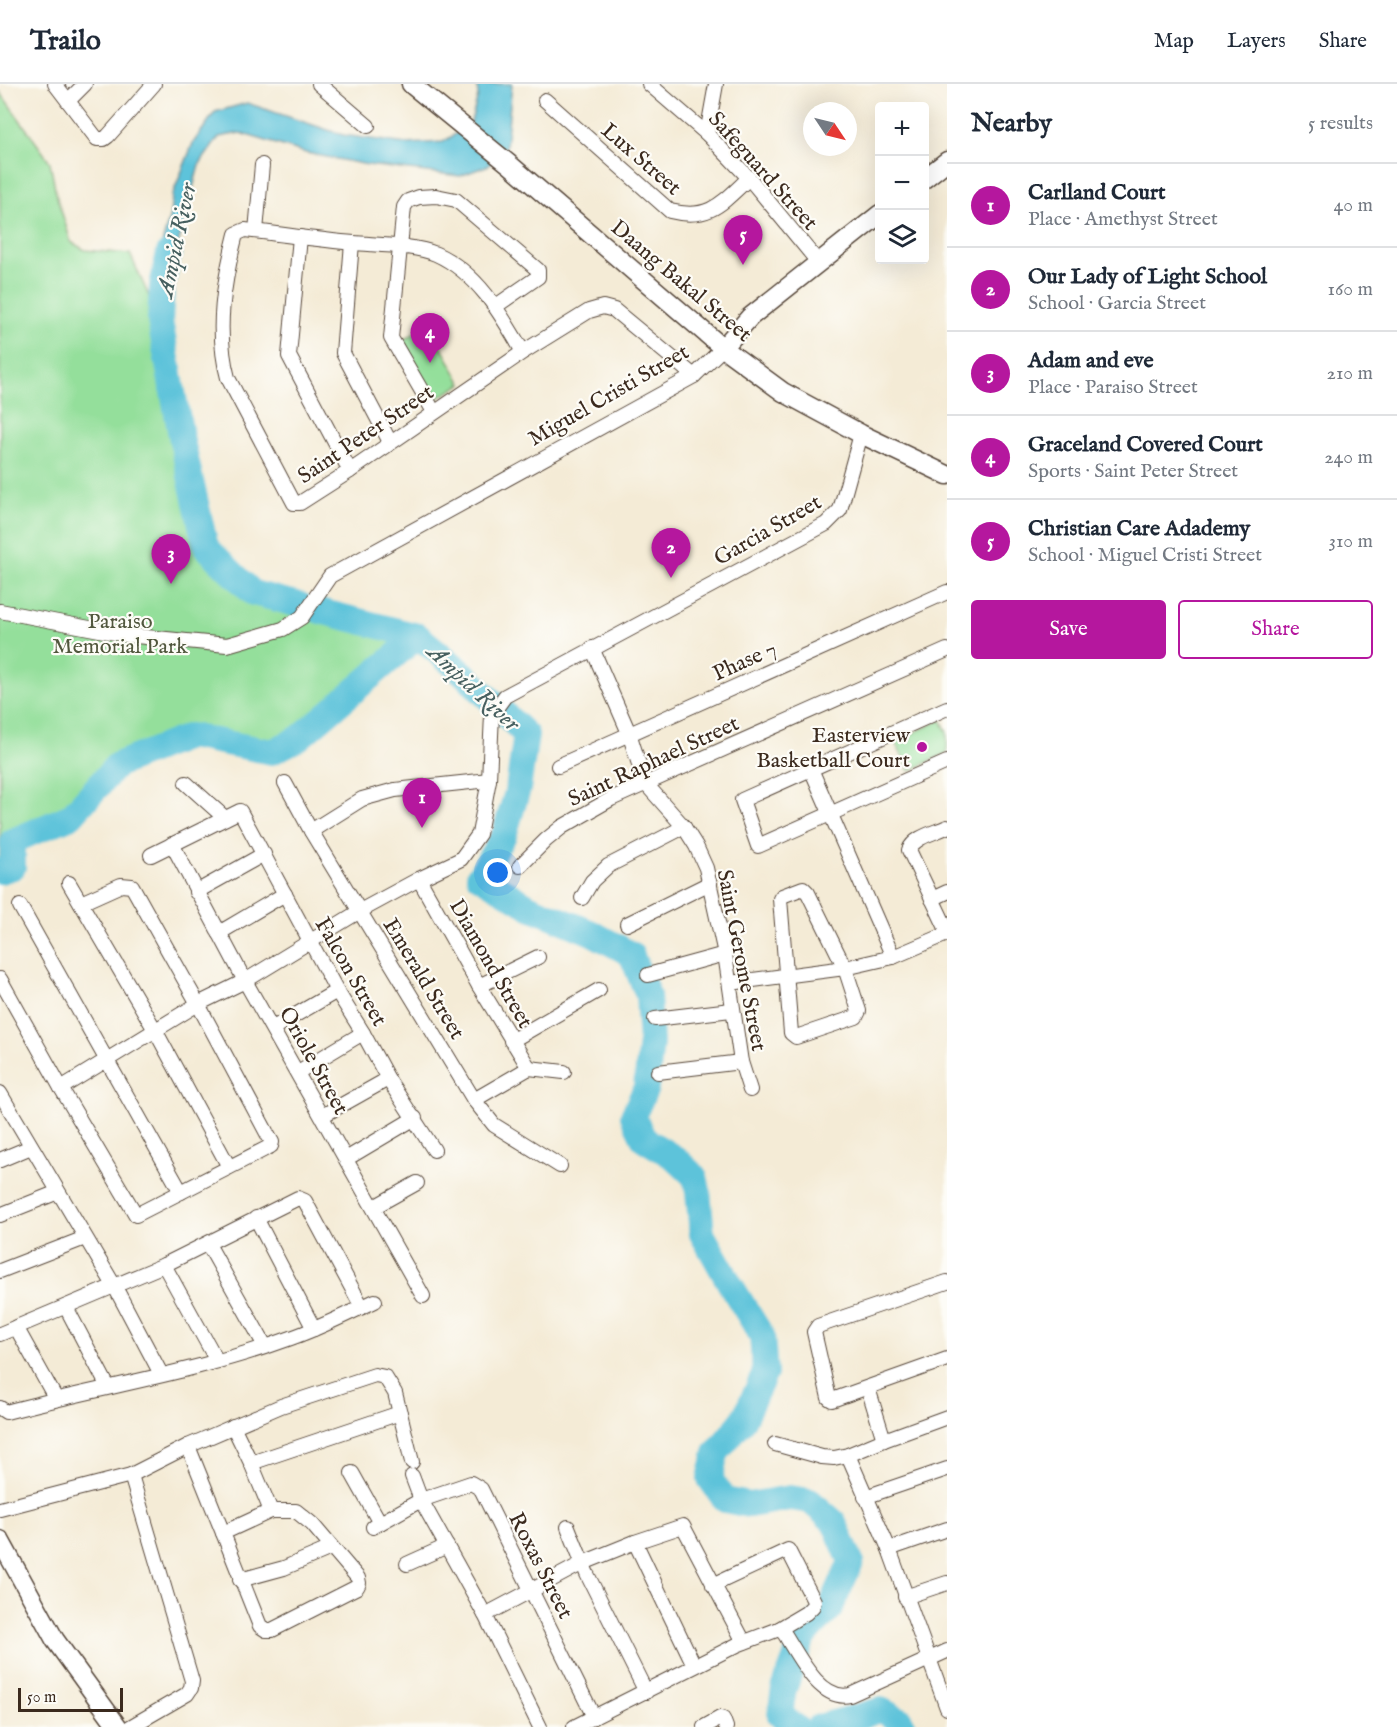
<!DOCTYPE html>
<meta charset="utf-8">
<style>
body{margin:0;font-family:"IM FELL English",serif;background:#f6f6f7;color:#1f2937}
.controls{position:absolute;right:18px;top:18px;display:grid;overflow:hidden;border-radius:6px;box-shadow:0 6px 24px #0002}
.controls button{width:54px;height:54px;display:grid;place-items:center;padding:0;border:0;border-bottom:2px solid #e0e1e3;background:#fff;color:#1f2937;font:30px sans-serif}
.compass{position:absolute;left:803px;top:18px;width:54px;height:54px;border-radius:50%;background:#fff;box-shadow:0 6px 24px #0002;rotate:125deg}
.scale{position:absolute;left:18px;bottom:15px;width:105px;box-sizing:border-box;padding-left:6px;border:3px solid #3b2a1e;border-top:0;font-size:16px;line-height:21px;white-space:nowrap;color:#3b2a1e;-webkit-text-stroke:4px #fdfcf7;paint-order:stroke}
.you{position:absolute;left:498px;top:789px;width:21px;height:21px;margin:-15px;border:4px solid #fff;border-radius:50%;background:#1a73e8;box-shadow:0 0 0 9px #1a73e833}
.badge{display:grid;place-items:center;width:39px;height:39px;border-radius:50%;background:#b5179e;color:#fff;font-size:20px;font-weight:700}
.pin{position:absolute;translate:-50% -50px;filter:drop-shadow(0 2px 3px #0008)}
.pin::after{content:'';position:absolute;top:32px;width:21px;height:18px;background:inherit;clip-path:polygon(0 0,100% 0,50% 100%)}
.list{margin:0;padding:0;list-style:none}
h2{display:flex;justify-content:space-between;align-items:center;height:78px;margin:0;padding:0 24px;font-size:26px}
h2 small{font-size:20px;font-weight:400;color:#747a83}
.list li{display:grid;grid-template-columns:39px 1fr auto;gap:18px;align-items:center;box-sizing:border-box;height:84px;padding:0 24px;border-top:2px solid #e0e1e3}
.list b{display:block;font-size:22px;white-space:nowrap}
.list p{margin:0;font-size:20px;white-space:nowrap;color:#747a83}
.list em{font-size:20px;font-style:normal;color:#747a83}
.actions{display:flex;gap:12px;padding:18px 24px}
.actions a{flex:1;padding:14px 0;border:2px solid #b5179e;border-radius:6px;text-align:center;font-size:21px;color:#b5179e}
.actions .main{background:#b5179e;color:#fff}
.icon{flex:none;width:33px;height:33px;fill:none;stroke:currentColor;stroke-width:2;stroke-linecap:round;stroke-linejoin:round}
.map{position:relative;flex:none;width:947px;height:1643px;overflow:hidden}
header{display:flex;align-items:center;gap:36px;box-sizing:border-box;height:84px;padding:0 30px;background:#fff;border-bottom:2px solid #e0e1e3}
header strong{font-size:28px}
nav{display:flex;gap:33px;margin-inline-start:auto;font-size:21px}
main{display:flex}
aside{flex:1;background:#fff}
.map>svg:first-child{display:block}
</style>
<header>
<strong>Trailo</strong>
<nav><a>Map</a><a>Layers</a><a>Share</a></nav>
</header>
<main>
<div class="map">
<svg width="947" height="1643" viewBox="0 0 947 1643">
<rect width="100%" height="100%" fill="#fdfcf7"/>
<filter id="ink" filterUnits="userSpaceOnUse"><feTurbulence type="fractalNoise" baseFrequency=".0167" numOctaves="2"/><feDisplacementMap in="SourceGraphic" scale="12" xChannelSelector="R" yChannelSelector="G"/><feConvolveMatrix kernelMatrix="1 2 1 2 8 2 1 2 1" color-interpolation-filters="sRGB"/></filter>
<filter id="wash" filterUnits="userSpaceOnUse"><feTurbulence type="fractalNoise" baseFrequency=".008" numOctaves="4" result="noise"/><feDisplacementMap in="SourceGraphic" scale="24" xChannelSelector="R" yChannelSelector="G"/><feGaussianBlur stdDeviation="1.35" result="paint"/><feColorMatrix in="noise" values="0 0 0 0 0 0 0 0 0 0 0 0 0 0 0 0 0 1.4 0 .05"/><feComposite in="paint" operator="in"/></filter>
<g filter="url(#wash)">
<rect width="100%" height="100%" fill="#f4ebd6"/>
<g fill="#94df9b" stroke="#68845c" stroke-width="1.5">
<polygon points="0,8 50,78 56,110 71,158 85,166 130,170 160,237 182,357 206,463 253,509 386,545 418,552 299,654 272,668 190,652 117,681 71,732 13,757 13,783 0,787"/>
<polygon points="429,241 462,300 431,318 398,259"/>
<polygon points="941,636 947,648 947,669 909,687 895,657"/>
</g>
<polygon fill="#5dc3da" stroke="#4c767c" stroke-width="1.5" points="477,0 512,0 506,63 489,81 460,92 368,81 306,69 240,49 219,53 199,81 166,205 159,195 157,184 160,167 170,131 172,112 193,59 215,28 247,19 343,51 406,60 443,58 470,41 478,12"/>
<g fill="none" stroke-linecap="round" stroke-linejoin="round">
<g stroke="#5dc3da" stroke-width="26">
<polyline points="169,169 162,202 160,237 182,357 206,463 253,509 300,521"/>
<polyline points="320,527 418,552 463,589 526,651 518,705 504,751 479,792 530,823 592,849 631,870 648,911 651,958 646,1004 633,1032 644,1055 675,1074 695,1093 698,1107 702,1150 730,1200 762,1252 765,1289 743,1336 716,1369 710,1395 725,1416 749,1421 790,1414 810,1417 834,1438 851,1478 830,1525 803,1554 784,1605 780,1631 796,1643"/>
<polyline points="0,787 13,783 13,757 71,732 117,681 190,652 272,668 299,654 418,552"/>
<polyline points="819,1643 881,1626 900,1636 904,1643"/>
</g>
</g>
</g>
<g filter="url(#ink)">
<g fill="none" stroke-linecap="round" stroke-linejoin="round">
<g stroke="#57473a" stroke-width="16">
<g id="minor">
<polyline points="55,0 97,55 104,55 108,52 154,0"/>
<polyline points="319,0 368,42"/>
<polyline points="649,0 707,50 749,94 818,178"/>
<path d="M545,16l125,111c39,10 52,-8 79,-33"/>
<polyline points="68,17 85,0"/>
<polyline points="707,50 716,0"/>
<polyline points="256,147 262,81"/>
<polyline points="300,153 289,272 350,387"/>
<polyline points="352,159 343,269 390,358"/>
<path d="M523,268c-22,-38 -45,-79 -87,-98 -20,-9 -59,-9 -82,-11 -36,-3 -73,-9 -109,-13l-9,4c-12,47 -21,96 -8,144l66,125h6l50,-32 173,-119 66,-41 14,-4 11,3 80,66"/>
<polyline points="434,328 391,254 404,123 408,117 419,113 436,112 456,116 538,186 538,193 496,222"/>
<polyline points="0,527 126,551 227,561 283,545 302,533 330,492 694,292 723,264"/>
<polyline points="592,564 629,649 645,699 684,743 696,762 706,784 725,870 741,978 750,1006"/>
<polyline points="947,624 742,716 758,762 947,678"/>
<polyline points="558,682 947,508"/>
<polyline points="811,685 893,873"/>
<polyline points="186,699 225,734"/>
<polyline points="285,699 311,747 474,1016 494,1041 560,1082"/>
<path d="M947,743c-13,6 -33,10 -38,23l38,80"/>
<polyline points="311,747 362,715 395,706 489,696"/>
<polyline points="172,760 245,897 423,1212"/>
<polyline points="151,771 240,727 337,907 363,949 388,995 434,1066"/>
<polyline points="520,782 546,756 562,743 611,715 947,566"/>
<polyline points="419,795 479,902 529,984"/>
<polyline points="69,799 155,946 229,1083"/>
<polygon points="803,804 808,809 845,884 859,927 856,933 796,953 791,949 780,815 782,812"/>
<polyline points="196,808 264,770"/>
<polyline points="582,814 592,797 608,782 684,743"/>
<polyline points="932,815 947,808"/>
<polyline points="20,822 181,1108"/>
<polyline points="627,840 710,799"/>
<polyline points="219,849 285,810"/>
<polyline points="648,891 725,870"/>
<polyline points="0,895 61,1004 136,1131 271,1062 272,1058 269,1053 198,920 132,802 121,801 81,819"/>
<polyline points="730,899 845,884 893,873 947,850"/>
<polyline points="479,902 538,873"/>
<polyline points="655,935 731,926"/>
<polyline points="273,944 337,907"/>
<polyline points="511,957 599,906"/>
<polyline points="529,984 564,988"/>
<polyline points="298,988 363,949"/>
<polyline points="658,988 741,978"/>
<polyline points="61,1004 198,920 245,897 360,827 419,795 461,775 479,750 489,696 492,630 505,612 826,440 840,426 861,350"/>
<polyline points="0,1009 115,1203 161,1290"/>
<polyline points="474,1016 529,984"/>
<polyline points="322,1032 388,995"/>
<polyline points="346,1075 415,1034"/>
<polyline points="0,1076 31,1063"/>
<polyline points="374,1123 417,1099"/>
<polyline points="0,1131 58,1108"/>
<polyline points="256,1134 314,1245"/>
<polyline points="208,1160 265,1262"/>
<polyline points="164,1181 217,1277"/>
<polyline points="0,1187 85,1154"/>
<polyline points="947,1198 818,1242 814,1248 829,1314 832,1316 947,1275"/>
<polyline points="66,1223 108,1303"/>
<polyline points="16,1243 56,1315"/>
<polyline points="0,1250 164,1181 298,1114 305,1117 362,1223"/>
<polyline points="868,1304 884,1356"/>
<path d="M0,1324l6,4c94,-25 193,-40 285,-74 29,-10 56,-24 84,-37"/>
<polyline points="233,1342 251,1379 271,1427"/>
<polyline points="775,1360 822,1373 834,1374 848,1371 884,1356 947,1333"/>
<polyline points="188,1362 223,1449"/>
<polyline points="848,1371 889,1465 947,1624"/>
<polyline points="251,1379 400,1329"/>
<polyline points="352,1389 380,1439"/>
<polyline points="412,1392 421,1416 485,1531 540,1643"/>
<polyline points="865,1413 947,1385"/>
<polyline points="0,1425 131,1391 188,1362 281,1322 375,1291 385,1293 395,1309 412,1378"/>
<polygon points="271,1427 296,1427 312,1440 358,1494 359,1499 357,1503 272,1546 266,1546 260,1542 223,1449"/>
<polyline points="373,1443 421,1416 471,1399 481,1405 594,1633"/>
<polyline points="568,1443 587,1490 646,1608"/>
<polyline points="635,1458 694,1581"/>
<polyline points="889,1465 947,1445"/>
<polyline points="407,1480 447,1462"/>
<polyline points="240,1496 284,1484 331,1464"/>
<polyline points="905,1513 947,1499"/>
<polyline points="485,1531 583,1479 635,1458 683,1442 744,1558"/>
<path d="M779,1545l5,4c14,22 36,69 66,62l97,-44"/>
<polyline points="130,1643 187,1610 191,1604 192,1597 131,1391"/>
<polyline points="574,1643 737,1561 779,1545 806,1529 813,1522 814,1517 788,1466 713,1501"/>
<polyline points="704,1643 720,1634 723,1635 726,1643"/>
</g>
</g>
<g stroke="#57473a" stroke-width="21">
<g id="tertiary">
<polyline points="411,0 509,80 723,264 783,308 861,350 947,391"/>
<polyline points="924,95 947,77"/>
<polyline points="723,264 750,233 880,130"/>
<polyline points="0,1456 55,1556 118,1643"/>
</g>
</g>
<use href="#minor" stroke="#fff" stroke-width="14"/>
<use href="#tertiary" stroke="#fff" stroke-width="18"/>
</g>
</g>
<circle fill="#b5179e" stroke="#fdfcf7" stroke-width="2" cx="922" cy="663" r="6"/>
<g text-anchor="middle" stroke-width="4.5" stroke-linejoin="round" paint-order="stroke">
<g font-size="22" fill="#3b2a1e" stroke="#fdfcf7">
<text transform="translate(642 74) rotate(41)" y="8">Lux Street</text>
<text transform="translate(764 86) rotate(48)" y="8">Safeguard Street</text>
<text transform="translate(682 196) rotate(40)" y="8">Daang Bakal Street</text>
<text transform="translate(608 310) rotate(-30)" y="8">Miguel Cristi Street</text>
<text transform="translate(365 349) rotate(-34)" y="8">Saint Peter Street</text>
<text transform="translate(767 445) rotate(-30)" y="8">Garcia Street</text>
<text transform="translate(744 576) rotate(-24)" y="8">Phase 7</text>
<text transform="translate(653 676) rotate(-25)" y="8">Saint Raphael Street</text>
<text transform="translate(743 876) rotate(79)" y="8">Saint Gerome Street</text>
<text transform="translate(492 879) rotate(60)" y="8">Diamond Street</text>
<text transform="translate(352 887) rotate(60)" y="8">Falcon Street</text>
<text transform="translate(425 894) rotate(59)" y="8">Emerald Street</text>
<text transform="translate(315 976) rotate(61)" y="8">Oriole Street</text>
<text transform="translate(542 1481) rotate(63)" y="8">Roxas Street</text>
</g>
<g font-size="22" fill="#51573d" stroke="#fdfcf7">
<text x="120" y="544">Paraiso<tspan x="120" dy="25">Memorial Park</tspan></text>
</g>
<g font-size="22" fill="#3b2a1e" stroke="#fdfcf7" text-anchor="end">
<text x="910" y="658">Easterview<tspan x="910" dy="25">Basketball Court</tspan></text>
</g>
<g font-size="24" font-style="italic" fill="#476060" stroke="#fdfcf7">
<text transform="translate(176 156) rotate(-78)" y="8">Ampid River</text>
<text transform="translate(474 603) rotate(43)" y="8">Ampid River</text>
</g>
</g>
</svg>
<div class="controls">
<button>+</button>
<button>−</button>
<button><svg class="icon" aria-label="layers" viewBox="0 0 24 24"><path d="M12 4l9 5-9 5-9-5zM3 14l9 5 9-5"/></svg></button>
</div>
<svg class="compass" viewBox="-18 -18 36 36"><path d="M0-13l5 13h-10z" fill="#e53935"/><path d="M0 13l5-13h-10z" fill="#747a83"/></svg>
<div class="scale">50 m</div>
<div class="you"></div>
<div class="pin badge" style="left:422px;top:744px">1</div>
<div class="pin badge" style="left:671px;top:494px">2</div>
<div class="pin badge" style="left:171px;top:500px">3</div>
<div class="pin badge" style="left:430px;top:279px">4</div>
<div class="pin badge" style="left:743px;top:181px">5</div>
</div>
<aside>
<h2>Nearby<small>5 results</small></h2>
<ul class="list">
<li><span class="badge">1</span><div><b>Carlland Court</b><p>Place · Amethyst Street</p></div><em>40 m</em></li>
<li><span class="badge">2</span><div><b>Our Lady of Light School</b><p>School · Garcia Street</p></div><em>160 m</em></li>
<li><span class="badge">3</span><div><b>Adam and eve</b><p>Place · Paraiso Street</p></div><em>210 m</em></li>
<li><span class="badge">4</span><div><b>Graceland Covered Court</b><p>Sports · Saint Peter Street</p></div><em>240 m</em></li>
<li><span class="badge">5</span><div><b>Christian Care Adademy</b><p>School · Miguel Cristi Street</p></div><em>310 m</em></li>
</ul>
<div class="actions"><a class="main">Save</a><a>Share</a></div>
</aside>
</main>
